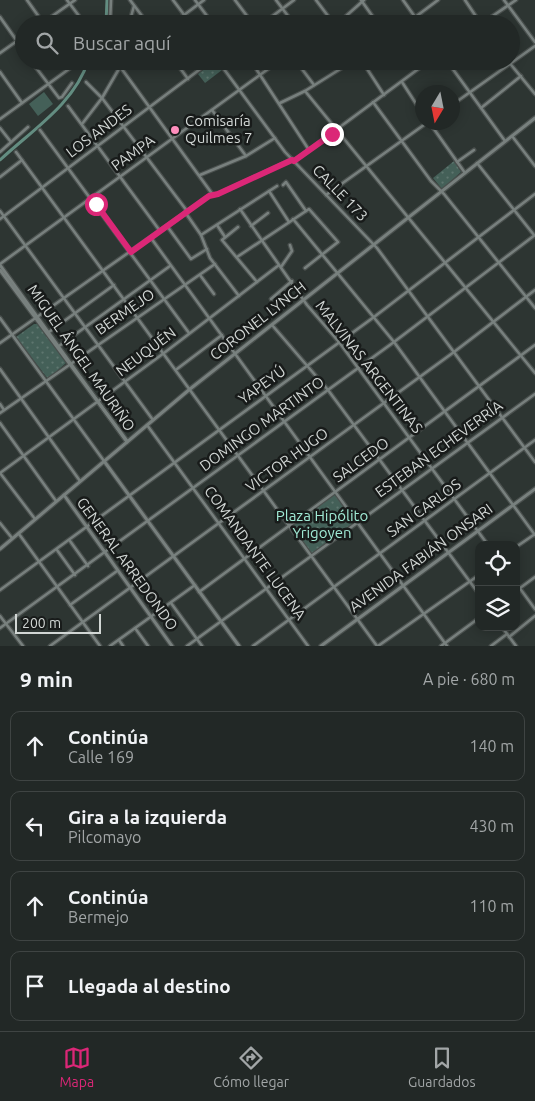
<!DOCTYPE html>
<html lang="es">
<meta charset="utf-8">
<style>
body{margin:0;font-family:Ubuntu,sans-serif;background:#2a302e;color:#f1f3f6}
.controls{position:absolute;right:15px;bottom:15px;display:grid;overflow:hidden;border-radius:10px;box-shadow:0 2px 12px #0003}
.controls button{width:45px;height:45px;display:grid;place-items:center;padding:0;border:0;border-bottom:1px solid #3f4443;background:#222826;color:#f1f3f6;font:25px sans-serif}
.compass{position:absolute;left:415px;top:85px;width:45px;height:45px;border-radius:50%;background:#222826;box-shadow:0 2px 12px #0003;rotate:190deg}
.scale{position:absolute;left:15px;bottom:12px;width:86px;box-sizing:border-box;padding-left:5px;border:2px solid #d2d7d5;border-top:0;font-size:14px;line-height:18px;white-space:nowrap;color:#d2d7d5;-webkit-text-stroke:4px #181b1a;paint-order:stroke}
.stop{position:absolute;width:15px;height:15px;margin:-11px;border:4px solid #db2777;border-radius:50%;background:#fff}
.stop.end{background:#db2777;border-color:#fff;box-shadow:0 1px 5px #0008}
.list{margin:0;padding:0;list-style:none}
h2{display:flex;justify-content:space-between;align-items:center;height:65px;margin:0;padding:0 20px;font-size:21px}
h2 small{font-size:16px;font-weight:400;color:#a2a6a7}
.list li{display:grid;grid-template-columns:32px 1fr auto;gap:15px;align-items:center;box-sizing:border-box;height:70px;margin:0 10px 10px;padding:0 10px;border:1px solid #3f4443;border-radius:10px}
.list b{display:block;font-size:19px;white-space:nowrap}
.list p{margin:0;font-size:16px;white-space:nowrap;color:#a2a6a7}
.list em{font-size:16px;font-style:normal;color:#a2a6a7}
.icon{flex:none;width:28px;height:28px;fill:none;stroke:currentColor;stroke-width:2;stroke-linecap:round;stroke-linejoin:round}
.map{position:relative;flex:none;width:535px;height:646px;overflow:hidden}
.search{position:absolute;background:#222826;box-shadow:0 2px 12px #0003;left:15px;right:15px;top:15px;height:55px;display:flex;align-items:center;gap:12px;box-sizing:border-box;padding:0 18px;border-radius:28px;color:#a2a6a7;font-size:19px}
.sheet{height:385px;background:#222826}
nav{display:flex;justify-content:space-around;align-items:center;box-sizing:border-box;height:70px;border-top:1px solid #3f4443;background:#222826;font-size:14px;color:#a2a6a7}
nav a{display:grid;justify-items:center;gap:2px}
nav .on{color:#db2777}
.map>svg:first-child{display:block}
</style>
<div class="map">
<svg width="535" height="646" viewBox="0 0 535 646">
<defs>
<pattern id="park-dots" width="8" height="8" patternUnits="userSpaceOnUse" patternTransform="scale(1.25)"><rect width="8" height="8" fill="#446058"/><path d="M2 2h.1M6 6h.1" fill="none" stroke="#5e766f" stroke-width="1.8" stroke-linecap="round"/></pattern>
</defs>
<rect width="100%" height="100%" fill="#2d3532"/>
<polygon fill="#446058" points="44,92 53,104 38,116 29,104"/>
<g fill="url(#park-dots)">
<polygon points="215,61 222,70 205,83 198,74"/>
<polygon points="454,161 461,172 442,189 433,178"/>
<polygon points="34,324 38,324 66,363 48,379 16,337"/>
<polygon points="335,492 357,522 311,555 290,525"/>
</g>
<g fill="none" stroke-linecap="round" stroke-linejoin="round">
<g stroke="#638d81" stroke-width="3">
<polyline points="106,24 107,0"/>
<path d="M0,160c31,-29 75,-57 88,-99"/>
</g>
<g stroke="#4a504e" stroke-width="5">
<g id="street">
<polyline points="27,0 44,24"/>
<polyline points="67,0 85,24"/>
<polyline points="130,0 148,24"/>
<polyline points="173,0 191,24"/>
<polyline points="195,0 213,24"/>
<polyline points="235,0 253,24"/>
<polyline points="276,0 294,24"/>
<polyline points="316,0 334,24"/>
<polyline points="361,0 378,24"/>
<polyline points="403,0 420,24"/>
<polyline points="465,0 481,24"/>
<polyline points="504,0 535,42"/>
<polyline points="0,17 24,51"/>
<polyline points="41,24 75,0"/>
<polyline points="110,24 111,0"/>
<polyline points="129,24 134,6"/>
<polyline points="172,24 204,0"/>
<polyline points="262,24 294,0"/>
<polyline points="337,24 364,0"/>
<polyline points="406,24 438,0"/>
<polyline points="481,24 516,0"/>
<polyline points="0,53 24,36"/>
<polyline points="31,61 59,98 62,97 72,83"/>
<polyline points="72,61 75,65"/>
<polyline points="116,61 213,195"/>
<polyline points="175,61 188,79"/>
<polyline points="218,61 285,152 377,248 535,462"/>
<polyline points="251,61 309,150"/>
<polyline points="296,61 314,85"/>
<polyline points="362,61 384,95"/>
<polyline points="447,61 505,141"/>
<polyline points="508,61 535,94"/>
<polyline points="118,65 123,61"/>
<polyline points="0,72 22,103"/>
<polyline points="86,82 102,98 187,211"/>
<polyline points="402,82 422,113"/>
<polyline points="305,91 535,373"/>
<polyline points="373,102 431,181 444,194 535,308"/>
<polyline points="280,103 305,91 353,61"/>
<polyline points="452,105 535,46"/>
<polyline points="68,106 160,231"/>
<polyline points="481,108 521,76"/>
<polyline points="212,110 246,156"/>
<polyline points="0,119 80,61"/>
<polyline points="429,122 465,173"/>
<polyline points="82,124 102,98 120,67"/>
<polyline points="0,128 11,142"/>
<polyline points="40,130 189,333"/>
<polyline points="512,136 535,166"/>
<polyline points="0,152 28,127"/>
<polyline points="16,152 377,646"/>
<polyline points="294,161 429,61"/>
<polyline points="457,162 474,150"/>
<polyline points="477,163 534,235"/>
<polyline points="200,175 246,156 275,138"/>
<polyline points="0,177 22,160"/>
<polyline points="283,185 286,182 306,211"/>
<polyline points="269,191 289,222"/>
<polyline points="326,195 428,122"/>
<polyline points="240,209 307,305 339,342 488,545"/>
<polyline points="0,211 153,420"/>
<polyline points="185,212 201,235 210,258 239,296"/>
<polyline points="0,219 211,61"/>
<polyline points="293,219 394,342 535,535"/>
<polyline points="217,225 225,237"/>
<polyline points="167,226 191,259 207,249"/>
<polyline points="251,226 268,213"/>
<polyline points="238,227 222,240 257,282"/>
<polyline points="201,235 277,186"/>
<polyline points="151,238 447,646"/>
<polyline points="237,257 309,209 338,242 305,268"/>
<polyline points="0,264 279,61"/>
<polyline points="281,267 292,251 290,245"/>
<polyline points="200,275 214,294"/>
<polyline points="271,299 292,281"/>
<polyline points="0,318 104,461"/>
<polyline points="272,325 328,390 479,594"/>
<polyline points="49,332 114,285"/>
<polyline points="0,343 209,196 218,194 293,159"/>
<polyline points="59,346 170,266"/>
<polyline points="0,369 80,481"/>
<polyline points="177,369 222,335"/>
<polyline points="0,404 4,410"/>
<polyline points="0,413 215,264"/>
<polyline points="0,423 56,501"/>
<polyline points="147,425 308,646"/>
<polyline points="0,473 164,353 279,265"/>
<polyline points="0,473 35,519"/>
<polyline points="0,523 12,538"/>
<polyline points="19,534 100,646"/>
<polyline points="70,541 88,566"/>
<polyline points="516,547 535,534"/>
<polyline points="57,550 75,575"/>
<polyline points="516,583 535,609"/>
<polyline points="0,590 374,317 535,194"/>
<polyline points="516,591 535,577"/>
<polyline points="199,592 535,345"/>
<polyline points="171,603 202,646"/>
<polyline points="70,605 117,571"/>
<polyline points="0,616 23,646"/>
<polyline points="502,627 516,646"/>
<polyline points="0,628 394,342 535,235"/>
<polyline points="135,628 148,646"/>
<polyline points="509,637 535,616"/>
<polyline points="119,640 123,646"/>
<polyline points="50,646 454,352 535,290"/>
<polyline points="110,646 195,585"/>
<polyline points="187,646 535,394"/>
<polyline points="253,646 535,440"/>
<polyline points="378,646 479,575"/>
<polyline points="441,646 479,618"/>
<polyline points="491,646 507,634"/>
</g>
</g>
<g stroke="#4a504e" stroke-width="5.5">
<g id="secondary">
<polyline points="0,265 127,442"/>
<polyline points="0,270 127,441"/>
<polyline points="104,461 239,646"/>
<polyline points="64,495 172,646"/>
<polyline points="0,549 190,389 535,118"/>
<polyline points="321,646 535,489"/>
</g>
</g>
<use href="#street" stroke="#78807e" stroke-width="2.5"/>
<use href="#secondary" stroke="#78807e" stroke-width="3"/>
</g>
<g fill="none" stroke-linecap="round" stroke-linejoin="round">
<polyline stroke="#db2777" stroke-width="6" points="96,204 131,252 209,196 218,194 292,160 294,161 332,134"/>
</g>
<circle fill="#fe8ebd" stroke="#181b1a" stroke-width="2" cx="175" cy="130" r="5"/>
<g text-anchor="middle" stroke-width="5" stroke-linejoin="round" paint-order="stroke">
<g font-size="15" fill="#d2d7d5" stroke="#181b1a" text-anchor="start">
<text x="185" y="126">Comisaría<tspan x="185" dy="17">Quilmes 7</tspan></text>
</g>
<g font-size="15" fill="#d2d7d5" stroke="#181b1a">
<text transform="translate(99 131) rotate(-37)" y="5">LOS ANDES</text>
<text transform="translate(133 153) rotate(-36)" y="5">PAMPA</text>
<text transform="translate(340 193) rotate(46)" y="5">CALLE 173</text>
<text transform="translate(125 312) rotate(-35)" y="5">BERMEJO</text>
<text transform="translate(258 321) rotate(-38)" y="5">CORONEL LYNCH</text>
<text transform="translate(146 352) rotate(-37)" y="5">NEUQUÉN</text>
<text transform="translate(81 358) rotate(55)" y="5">MIGUEL ÁNGEL MAURIÑO</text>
<text transform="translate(369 367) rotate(52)" y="5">MALVINAS ARGENTINAS</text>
<text transform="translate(262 385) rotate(-36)" y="5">YAPEYÚ</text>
<text transform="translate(262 424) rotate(-36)" y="5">DOMINGO MARTINTO</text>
<text transform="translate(439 449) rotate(-36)" y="5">ESTEBAN ECHEVERRÍA</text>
<text transform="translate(287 460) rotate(-36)" y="5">VICTOR HUGO</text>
<text transform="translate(361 460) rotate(-36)" y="5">SALCEDO</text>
<text transform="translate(424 508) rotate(-36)" y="5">SAN CARLOS</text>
<text transform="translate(255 553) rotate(54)" y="5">COMANDANTE LUCENA</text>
<text transform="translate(421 558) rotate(-36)" y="5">AVENIDA FABIÁN ONSARI</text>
<text transform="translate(127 564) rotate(54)" y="5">GENERAL ARREDONDO</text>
</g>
<g font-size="15" fill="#a0ead5" stroke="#181b1a">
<text x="322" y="521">Plaza Hipólito<tspan x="322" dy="17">Yrigoyen</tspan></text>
</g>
</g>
</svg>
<div class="controls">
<button><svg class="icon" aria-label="locate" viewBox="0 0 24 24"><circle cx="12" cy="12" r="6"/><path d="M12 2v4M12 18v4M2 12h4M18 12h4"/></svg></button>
<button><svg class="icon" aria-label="layers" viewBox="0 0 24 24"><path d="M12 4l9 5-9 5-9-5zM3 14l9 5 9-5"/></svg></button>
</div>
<svg class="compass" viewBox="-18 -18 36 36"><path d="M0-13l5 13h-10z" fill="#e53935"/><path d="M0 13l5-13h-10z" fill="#a2a6a7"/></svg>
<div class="scale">200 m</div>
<div class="stop" style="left:96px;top:204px"></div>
<div class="stop end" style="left:332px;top:134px"></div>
<div class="search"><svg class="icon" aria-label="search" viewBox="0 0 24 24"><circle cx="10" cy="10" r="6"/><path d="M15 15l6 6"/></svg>Buscar aquí</div>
</div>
<section class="sheet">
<h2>9 min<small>A pie · 680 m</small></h2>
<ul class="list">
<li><svg class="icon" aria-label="ahead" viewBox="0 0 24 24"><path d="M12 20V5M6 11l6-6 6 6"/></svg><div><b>Continúa</b><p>Calle 169</p></div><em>140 m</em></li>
<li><svg class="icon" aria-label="left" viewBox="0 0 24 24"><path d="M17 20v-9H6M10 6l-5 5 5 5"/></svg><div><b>Gira a la izquierda</b><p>Pilcomayo</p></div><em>430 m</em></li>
<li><svg class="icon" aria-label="ahead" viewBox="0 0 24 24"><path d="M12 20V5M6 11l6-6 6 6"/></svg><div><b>Continúa</b><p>Bermejo</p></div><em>110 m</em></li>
<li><svg class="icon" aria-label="arrive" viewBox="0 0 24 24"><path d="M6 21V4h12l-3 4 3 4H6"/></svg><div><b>Llegada al destino</b></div></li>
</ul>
</section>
<nav>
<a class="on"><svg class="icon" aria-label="map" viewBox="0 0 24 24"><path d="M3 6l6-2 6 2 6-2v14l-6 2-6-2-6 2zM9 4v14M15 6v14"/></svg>Mapa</a>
<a><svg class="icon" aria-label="directions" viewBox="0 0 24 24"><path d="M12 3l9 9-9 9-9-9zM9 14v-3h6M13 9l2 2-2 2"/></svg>Cómo llegar</a>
<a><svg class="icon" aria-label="saved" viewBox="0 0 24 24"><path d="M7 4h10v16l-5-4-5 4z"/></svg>Guardados</a>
</nav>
